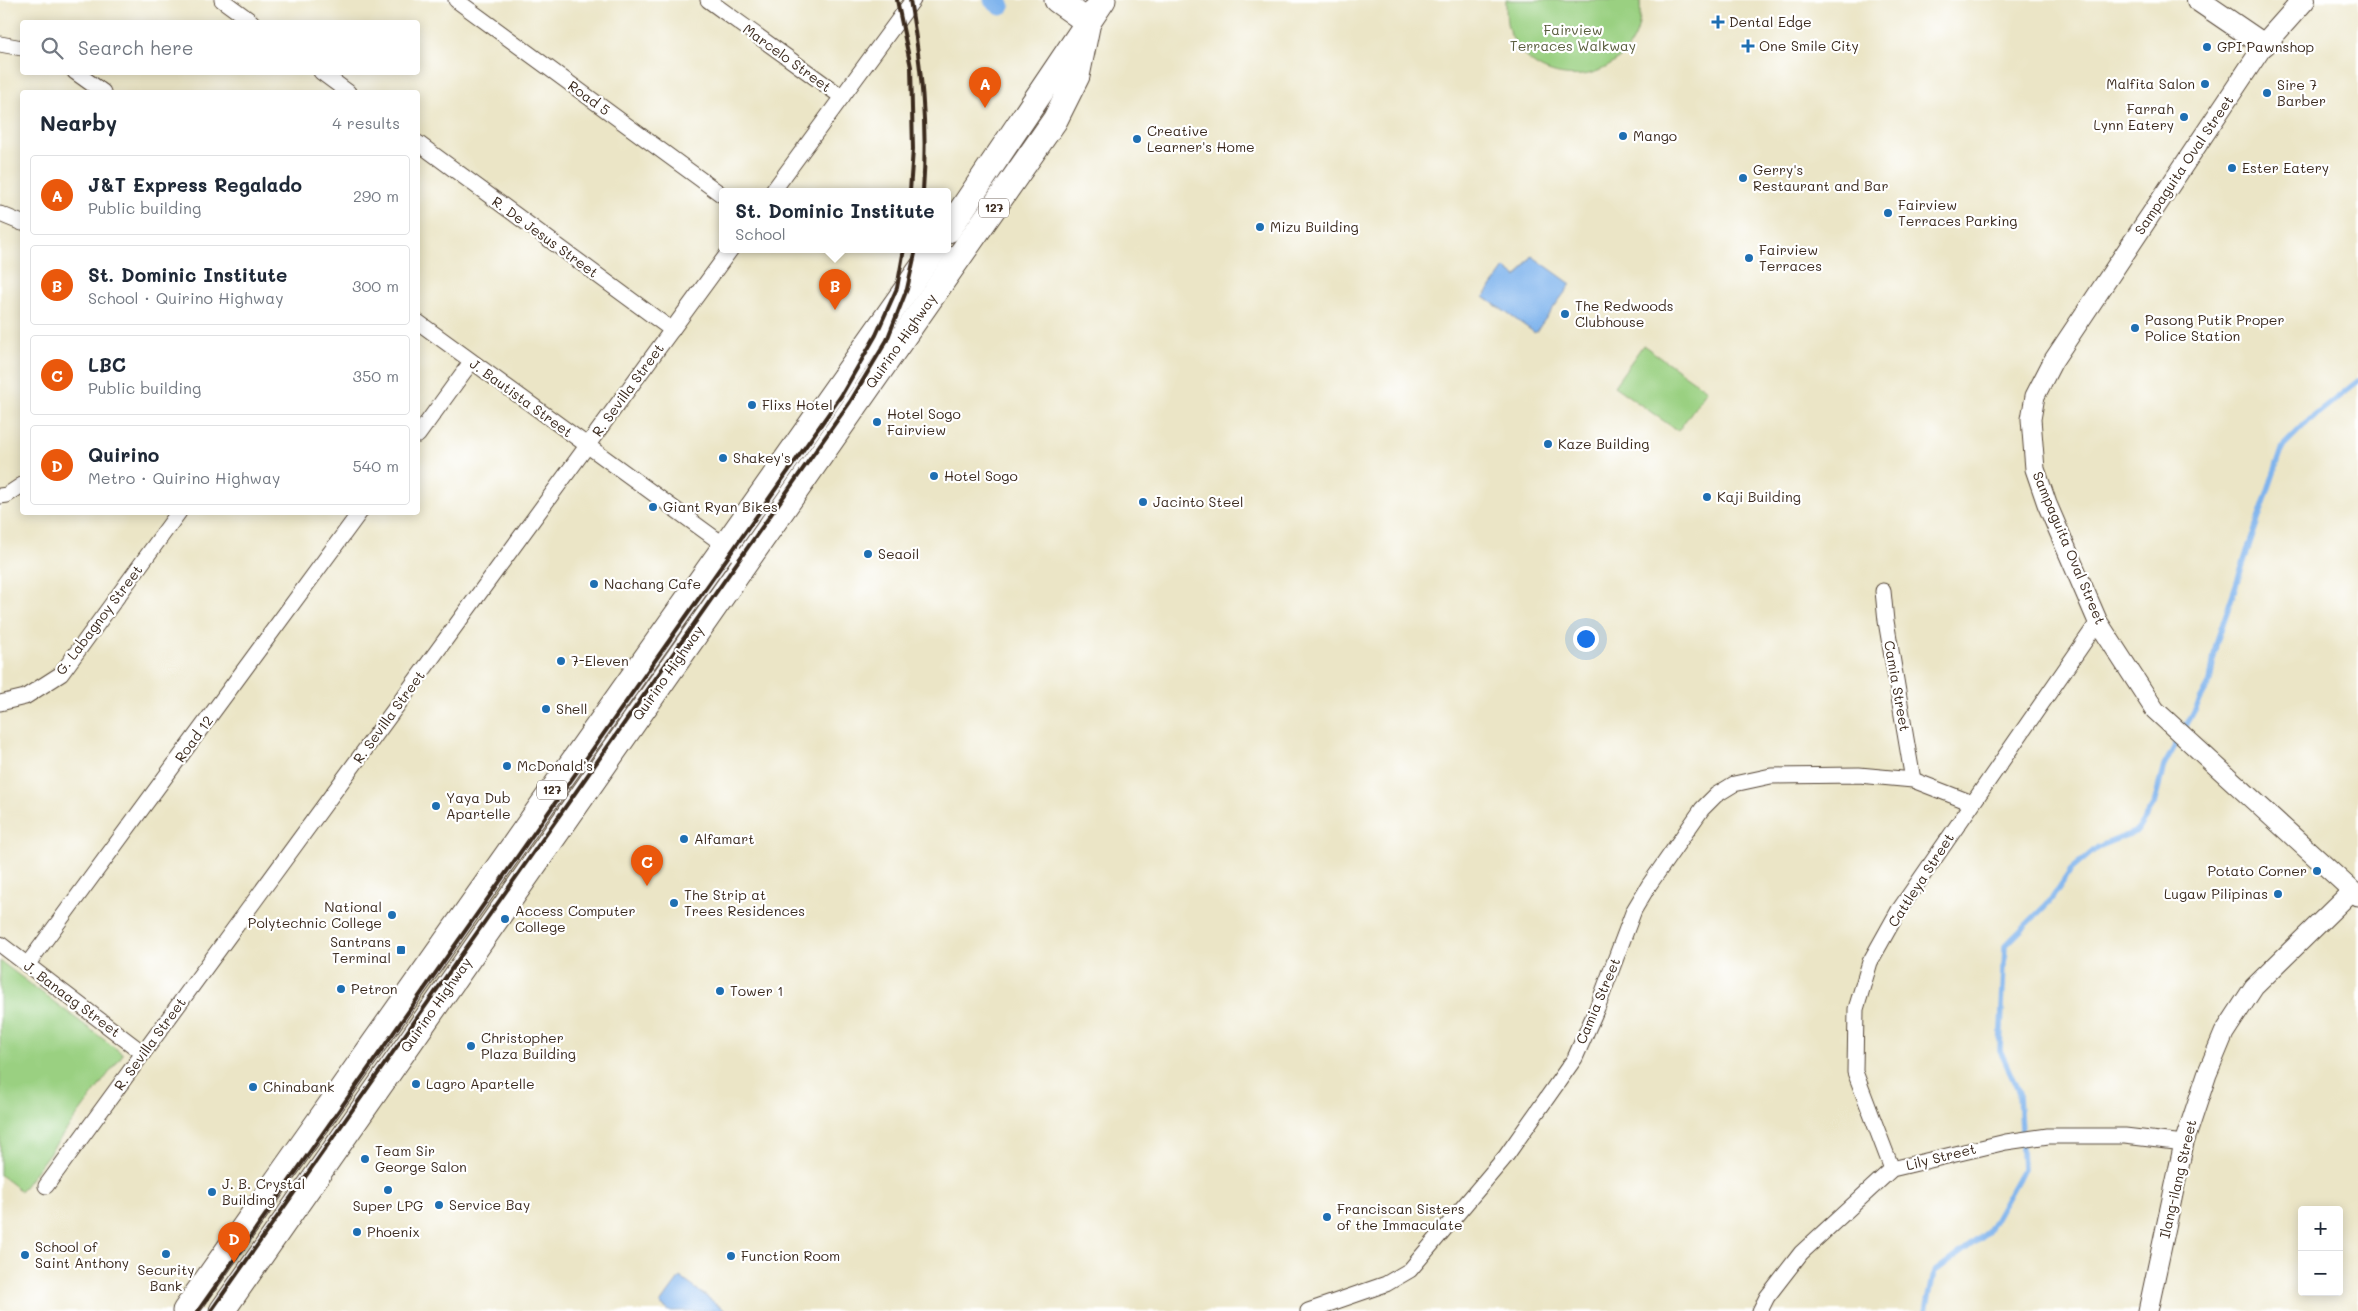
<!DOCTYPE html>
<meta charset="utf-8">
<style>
body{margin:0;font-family:Mali,sans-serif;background:#f2f2f3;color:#1f2937}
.controls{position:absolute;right:15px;bottom:15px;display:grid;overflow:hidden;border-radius:5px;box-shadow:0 2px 12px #0003}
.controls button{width:45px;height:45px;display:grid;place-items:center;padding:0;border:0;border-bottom:1px solid #e0e1e3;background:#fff;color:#1f2937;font:25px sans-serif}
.you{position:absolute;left:1585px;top:638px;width:18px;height:18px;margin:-12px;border:4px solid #fff;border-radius:50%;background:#1a73e8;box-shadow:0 0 0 8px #1a73e833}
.badge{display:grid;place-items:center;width:32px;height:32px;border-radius:50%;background:#ea580c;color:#fff;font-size:16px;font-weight:700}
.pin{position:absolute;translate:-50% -41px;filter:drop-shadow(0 1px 2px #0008)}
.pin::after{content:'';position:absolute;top:26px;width:18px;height:15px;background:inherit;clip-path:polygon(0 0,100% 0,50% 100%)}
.popup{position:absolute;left:719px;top:188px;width:232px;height:65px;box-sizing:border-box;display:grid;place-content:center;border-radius:5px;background:#fff;filter:drop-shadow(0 1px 4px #0005);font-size:16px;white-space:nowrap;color:#747a83}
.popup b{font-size:19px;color:#1f2937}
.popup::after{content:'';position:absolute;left:50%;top:100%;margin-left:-10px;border:10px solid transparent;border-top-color:#fff}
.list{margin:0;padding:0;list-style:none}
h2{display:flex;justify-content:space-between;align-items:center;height:65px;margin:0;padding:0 20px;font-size:21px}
h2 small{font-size:16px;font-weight:400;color:#747a83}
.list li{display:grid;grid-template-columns:32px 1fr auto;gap:15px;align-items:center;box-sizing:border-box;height:80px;margin:0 10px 10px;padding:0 10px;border:1px solid #e0e1e3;border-radius:5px}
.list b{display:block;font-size:19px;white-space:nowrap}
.list p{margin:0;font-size:16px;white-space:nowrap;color:#747a83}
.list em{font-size:16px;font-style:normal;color:#747a83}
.icon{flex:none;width:28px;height:28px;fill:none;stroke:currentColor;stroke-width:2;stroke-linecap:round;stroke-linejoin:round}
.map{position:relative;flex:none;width:2358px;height:1311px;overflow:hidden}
.search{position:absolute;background:#fff;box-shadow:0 2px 12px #0003;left:20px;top:20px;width:400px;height:55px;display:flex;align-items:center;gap:12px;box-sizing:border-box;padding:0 18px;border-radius:5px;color:#747a83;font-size:19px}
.panel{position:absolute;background:#fff;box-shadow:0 2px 12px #0003;left:20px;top:90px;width:400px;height:425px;border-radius:5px}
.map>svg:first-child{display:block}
</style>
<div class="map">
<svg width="2358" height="1311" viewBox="0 0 2358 1311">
<rect width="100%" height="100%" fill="#fff"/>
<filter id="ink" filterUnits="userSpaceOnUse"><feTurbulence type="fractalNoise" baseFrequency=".02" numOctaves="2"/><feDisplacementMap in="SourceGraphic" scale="10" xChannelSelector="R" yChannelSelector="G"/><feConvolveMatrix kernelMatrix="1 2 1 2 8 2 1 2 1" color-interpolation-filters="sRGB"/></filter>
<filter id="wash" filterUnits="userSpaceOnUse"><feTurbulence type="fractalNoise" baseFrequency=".0096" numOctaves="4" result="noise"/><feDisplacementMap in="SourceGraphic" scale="20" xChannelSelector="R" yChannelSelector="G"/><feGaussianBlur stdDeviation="1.12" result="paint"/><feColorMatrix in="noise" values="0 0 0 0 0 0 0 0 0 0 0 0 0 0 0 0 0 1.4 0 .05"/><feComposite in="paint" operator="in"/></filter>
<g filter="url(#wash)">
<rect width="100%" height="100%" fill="#ebe5c6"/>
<g fill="#9ad081" stroke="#6a7d50">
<path d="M1506,0h134c1,13 0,25 -5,37 -20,43 -78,51 -110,19 -8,-9 -16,-21 -18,-33 -1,-7 -1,-16 -1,-23z"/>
<polygon points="1643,345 1707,390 1678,431 1614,386"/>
<polygon points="0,961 123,1054 21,1191 0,1175"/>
</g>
<g fill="#7fb4ed" stroke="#5d6f86">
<polygon points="1532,256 1571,284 1535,333 1484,297 1505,268 1517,277"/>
<polygon points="680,1277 726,1311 669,1311 660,1304"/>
</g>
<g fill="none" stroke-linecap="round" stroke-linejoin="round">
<polyline stroke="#7fb4ed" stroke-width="5.5" points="1926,1311 1934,1272 1988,1232 2023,1169 2019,1093 2000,1050 2005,946 2050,901 2071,870 2098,847 2137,831 2154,804 2164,766 2210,682 2216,644 2283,446 2307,422 2358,381"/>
<polyline stroke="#7fb4ed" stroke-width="19" points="993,0 1001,6"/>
</g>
</g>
<g filter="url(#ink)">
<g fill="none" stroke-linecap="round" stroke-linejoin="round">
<g stroke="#554637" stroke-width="17">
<g id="minor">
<polyline points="222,0 252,22"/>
<polyline points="456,0 722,195"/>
<polyline points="708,0 842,97"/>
<polyline points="0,44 22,48"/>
<polyline points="75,72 103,92"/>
<polyline points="321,72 348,92"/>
<polyline points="418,143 672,330"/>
<polyline points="773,191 913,0"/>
<polyline points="0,214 22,223"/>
<polyline points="418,322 746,561"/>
<polyline points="418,435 471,362"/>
<polyline points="0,496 7,495 22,485"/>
<polyline points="1883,591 1886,621 1913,780"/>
<polyline points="0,703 25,697 61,674 179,512"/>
<polyline points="0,944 143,1053"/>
<polyline points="27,965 360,512"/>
<polyline points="1892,1169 1855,1072 1856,1009 1870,962 1899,910 2098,622"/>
<polyline points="46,1186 731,249"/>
<polyline points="1308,1311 1386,1284 1410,1270 1506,1156 1575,1058 1597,1008 1634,910 1649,885 1702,809 1716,795 1734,784 1771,776 1859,775 1913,780 1972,803"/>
<polyline points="1760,1311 1767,1297 1801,1253 1892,1169 2006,1142 2048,1136 2125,1136 2184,1143"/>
</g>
</g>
<g stroke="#554637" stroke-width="21">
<g id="tertiary">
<polyline points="2264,45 2053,361 2035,396 2031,419 2035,469 2047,504 2098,622 2155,710 2358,896"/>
<polyline points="2148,1311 2184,1143 2207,1074 2224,1033 2254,987 2352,891"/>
</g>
</g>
<g stroke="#554637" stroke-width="24">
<polyline id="secondary" points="2198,0 2264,45 2304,0"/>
</g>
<g stroke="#554637" stroke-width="27">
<g id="primary">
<polyline points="1057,0 1088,22"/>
<polyline points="948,230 1103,0"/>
<polyline points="185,1311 935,249"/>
<polyline points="222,1311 1055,120 1077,76 1088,22"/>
</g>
</g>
<use href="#minor" stroke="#fff" stroke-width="15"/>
<use href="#tertiary" stroke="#fff" stroke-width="19"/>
<use href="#secondary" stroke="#fff" stroke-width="22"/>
<use href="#primary" stroke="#fff" stroke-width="25"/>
<g stroke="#3b2a1e" stroke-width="4">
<polyline points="897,0 911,67 913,149 910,191"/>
<path d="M910,0c11,65 18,125 13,191"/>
<polyline points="198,1311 841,396 876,335 897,288 904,249"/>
<polyline points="211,1311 850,402 887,340 907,289 916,249"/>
</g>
</g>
</g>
<g fill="#1f6fb2" stroke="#fff" stroke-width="2">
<path d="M1715.5 14.5h5v5h5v5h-5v5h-5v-5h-5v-5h5z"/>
<path d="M1745.5 38.5h5v5h5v5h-5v5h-5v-5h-5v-5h5z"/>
<circle cx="2207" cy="47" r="5"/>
<circle cx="2205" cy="84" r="5"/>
<circle cx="2267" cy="93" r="5"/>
<circle cx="2184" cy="117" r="5"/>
<circle cx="1623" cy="136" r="5"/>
<circle cx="1137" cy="139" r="5"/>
<circle cx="2232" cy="168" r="5"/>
<circle cx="1743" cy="178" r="5"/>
<circle cx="1888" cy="213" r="5"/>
<circle cx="1260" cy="227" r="5"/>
<circle cx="1749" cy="258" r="5"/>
<circle cx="1565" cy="314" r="5"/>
<circle cx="2135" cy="328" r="5"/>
<circle cx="752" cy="405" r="5"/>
<circle cx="877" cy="422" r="5"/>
<circle cx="1548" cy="444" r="5"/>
<circle cx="723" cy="458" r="5"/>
<circle cx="934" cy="476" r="5"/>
<circle cx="1707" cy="497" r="5"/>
<circle cx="1143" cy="502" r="5"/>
<circle cx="653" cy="507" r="5"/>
<circle cx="868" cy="554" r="5"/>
<circle cx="594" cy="584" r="5"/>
<circle cx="561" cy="661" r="5"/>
<circle cx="546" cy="709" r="5"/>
<circle cx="507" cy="766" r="5"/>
<circle cx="436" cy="806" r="5"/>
<circle cx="684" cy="839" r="5"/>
<circle cx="2317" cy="871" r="5"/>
<circle cx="2278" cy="894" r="5"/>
<circle cx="674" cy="903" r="5"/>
<circle cx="392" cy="915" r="5"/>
<circle cx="505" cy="919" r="5"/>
<rect x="396" y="945" width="10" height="10" rx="2.5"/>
<circle cx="341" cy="989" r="5"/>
<circle cx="720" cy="991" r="5"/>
<circle cx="471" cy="1046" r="5"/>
<circle cx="416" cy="1084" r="5"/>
<circle cx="253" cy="1087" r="5"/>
<circle cx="365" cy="1159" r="5"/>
<circle cx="388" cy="1190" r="5"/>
<circle cx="212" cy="1192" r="5"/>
<circle cx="439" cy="1205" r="5"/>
<circle cx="1327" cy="1217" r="5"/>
<circle cx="357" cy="1232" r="5"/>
<circle cx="166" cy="1254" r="5"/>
<circle cx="25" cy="1255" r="5"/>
<circle cx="731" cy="1256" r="5"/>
</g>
<g text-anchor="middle" stroke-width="4.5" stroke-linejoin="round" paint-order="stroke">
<g fill="#fff" stroke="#766a62" stroke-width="1">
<rect x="979" y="198.5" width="30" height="19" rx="4"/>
<rect x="537" y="780.5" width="30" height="19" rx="4"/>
</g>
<g font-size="12" font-weight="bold" fill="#3b2a1e">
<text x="994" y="212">127</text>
<text x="552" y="794">127</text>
</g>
<g font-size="14" fill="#3b2a1e" stroke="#fff" text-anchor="start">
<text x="1729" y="27">Dental Edge</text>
<text x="1759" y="51">One Smile City</text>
<text x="2217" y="52">GPI Pawnshop</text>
<text x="2195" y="89" text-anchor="end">Malfita Salon</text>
<text x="2277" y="90">Sire 7<tspan x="2277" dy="16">Barber</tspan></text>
<text x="2174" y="114" text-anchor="end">Farrah<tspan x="2174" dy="16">Lynn Eatery</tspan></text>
<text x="1147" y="136">Creative<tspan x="1147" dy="16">Learner's Home</tspan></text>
<text x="1633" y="141">Mango</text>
<text x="2242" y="173">Ester Eatery</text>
<text x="1753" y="175">Gerry's<tspan x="1753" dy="16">Restaurant and Bar</tspan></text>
<text x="1898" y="210">Fairview<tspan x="1898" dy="16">Terraces Parking</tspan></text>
<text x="1270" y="232">Mizu Building</text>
<text x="1759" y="255">Fairview<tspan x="1759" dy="16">Terraces</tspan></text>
<text x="1575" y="311">The Redwoods<tspan x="1575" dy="16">Clubhouse</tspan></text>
<text x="2145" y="325">Pasong Putik Proper<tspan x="2145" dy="16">Police Station</tspan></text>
<text x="762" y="410">Flixs Hotel</text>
<text x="887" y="419">Hotel Sogo<tspan x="887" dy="16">Fairview</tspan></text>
<text x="1558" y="449">Kaze Building</text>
<text x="733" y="463">Shakey's</text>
<text x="944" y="481">Hotel Sogo</text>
<text x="1717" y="502">Kaji Building</text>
<text x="1153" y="507">Jacinto Steel</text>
<text x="663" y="512">Giant Ryan Bikes</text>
<text x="878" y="559">Seaoil</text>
<text x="604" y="589">Nachang Cafe</text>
<text x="571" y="666">7-Eleven</text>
<text x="556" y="714">Shell</text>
<text x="517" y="771">McDonald's</text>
<text x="446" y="803">Yaya Dub<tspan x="446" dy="16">Apartelle</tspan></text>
<text x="694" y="844">Alfamart</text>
<text x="2307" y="876" text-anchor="end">Potato Corner</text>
<text x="2268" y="899" text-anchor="end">Lugaw Pilipinas</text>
<text x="684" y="900">The Strip at<tspan x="684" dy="16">Trees Residences</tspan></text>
<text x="382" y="912" text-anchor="end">National<tspan x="382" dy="16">Polytechnic College</tspan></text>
<text x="515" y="916">Access Computer<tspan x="515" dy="16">College</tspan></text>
<text x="391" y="947" text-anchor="end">Santrans<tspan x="391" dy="16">Terminal</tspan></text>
<text x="351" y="994">Petron</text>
<text x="730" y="996">Tower 1</text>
<text x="481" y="1043">Christopher<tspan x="481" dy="16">Plaza Building</tspan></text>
<text x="426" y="1089">Lagro Apartelle</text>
<text x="263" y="1092">Chinabank</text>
<text x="375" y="1156">Team Sir<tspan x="375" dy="16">George Salon</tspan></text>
<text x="222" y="1189">J. B. Crystal<tspan x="222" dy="16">Building</tspan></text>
<text x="449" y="1210">Service Bay</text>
<text x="388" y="1211" text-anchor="middle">Super LPG</text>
<text x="1337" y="1214">Franciscan Sisters<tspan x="1337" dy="16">of the Immaculate</tspan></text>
<text x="367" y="1237">Phoenix</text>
<text x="35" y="1252">School of<tspan x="35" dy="16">Saint Anthony</tspan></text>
<text x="741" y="1261">Function Room</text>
<text x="166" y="1275" text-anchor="middle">Security<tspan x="166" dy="16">Bank</tspan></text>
</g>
<g font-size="14" fill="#585c3c" stroke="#fff">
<text x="1573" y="35">Fairview<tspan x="1573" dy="16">Terraces Walkway</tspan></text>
</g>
<g font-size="14" fill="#3b2a1e" stroke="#fff">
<text transform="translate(787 58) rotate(36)" y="5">Marcelo Street</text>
<text transform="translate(589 98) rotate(36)" y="5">Road 5</text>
<text transform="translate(2184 165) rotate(-56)" y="5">Sampaguita Oval Street</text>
<text transform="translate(545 237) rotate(36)" y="5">R. De Jesus Street</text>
<text transform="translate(901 341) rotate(-55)" y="5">Quirino Highway</text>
<text transform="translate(628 390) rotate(-54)" y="5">R. Sevilla Street</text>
<text transform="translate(521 398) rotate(36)" y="5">J. Bautista Street</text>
<text transform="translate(2069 548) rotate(67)" y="5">Sampaguita Oval Street</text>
<text transform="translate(99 620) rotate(-53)" y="5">G. Labagnoy Street</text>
<text transform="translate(668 673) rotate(-55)" y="5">Quirino Highway</text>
<text transform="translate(1897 686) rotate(80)" y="5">Camia Street</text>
<text transform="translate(389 717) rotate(-54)" y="5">R. Sevilla Street</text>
<text transform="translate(194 739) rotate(-54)" y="5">Road 12</text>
<text transform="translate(1921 880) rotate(-57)" y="5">Cattleya Street</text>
<text transform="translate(72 999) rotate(37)" y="5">J. Banaag Street</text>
<text transform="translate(1598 1001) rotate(-67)" y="5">Camia Street</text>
<text transform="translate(436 1005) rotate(-55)" y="5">Quirino Highway</text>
<text transform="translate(150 1044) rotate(-54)" y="5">R. Sevilla Street</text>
<text transform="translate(1941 1157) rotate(-14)" y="5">Lily Street</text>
<text transform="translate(2178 1179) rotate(-77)" y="5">Ilang-ilang Street</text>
</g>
</g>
</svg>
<div class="controls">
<button>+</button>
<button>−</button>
</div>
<div class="you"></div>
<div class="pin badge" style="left:985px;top:108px">A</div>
<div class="pin badge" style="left:835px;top:310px">B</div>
<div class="popup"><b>St. Dominic Institute</b>School</div>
<div class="pin badge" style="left:647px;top:886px">C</div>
<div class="pin badge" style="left:234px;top:1263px">D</div>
<div class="search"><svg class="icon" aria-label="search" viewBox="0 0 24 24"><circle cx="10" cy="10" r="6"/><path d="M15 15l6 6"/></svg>Search here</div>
<section class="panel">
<h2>Nearby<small>4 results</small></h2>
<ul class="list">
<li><span class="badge">A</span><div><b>J&amp;T Express Regalado</b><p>Public building</p></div><em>290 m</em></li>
<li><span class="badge">B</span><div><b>St. Dominic Institute</b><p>School · Quirino Highway</p></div><em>300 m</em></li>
<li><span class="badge">C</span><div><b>LBC</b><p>Public building</p></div><em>350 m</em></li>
<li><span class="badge">D</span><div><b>Quirino</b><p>Metro · Quirino Highway</p></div><em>540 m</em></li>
</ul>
</section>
</div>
